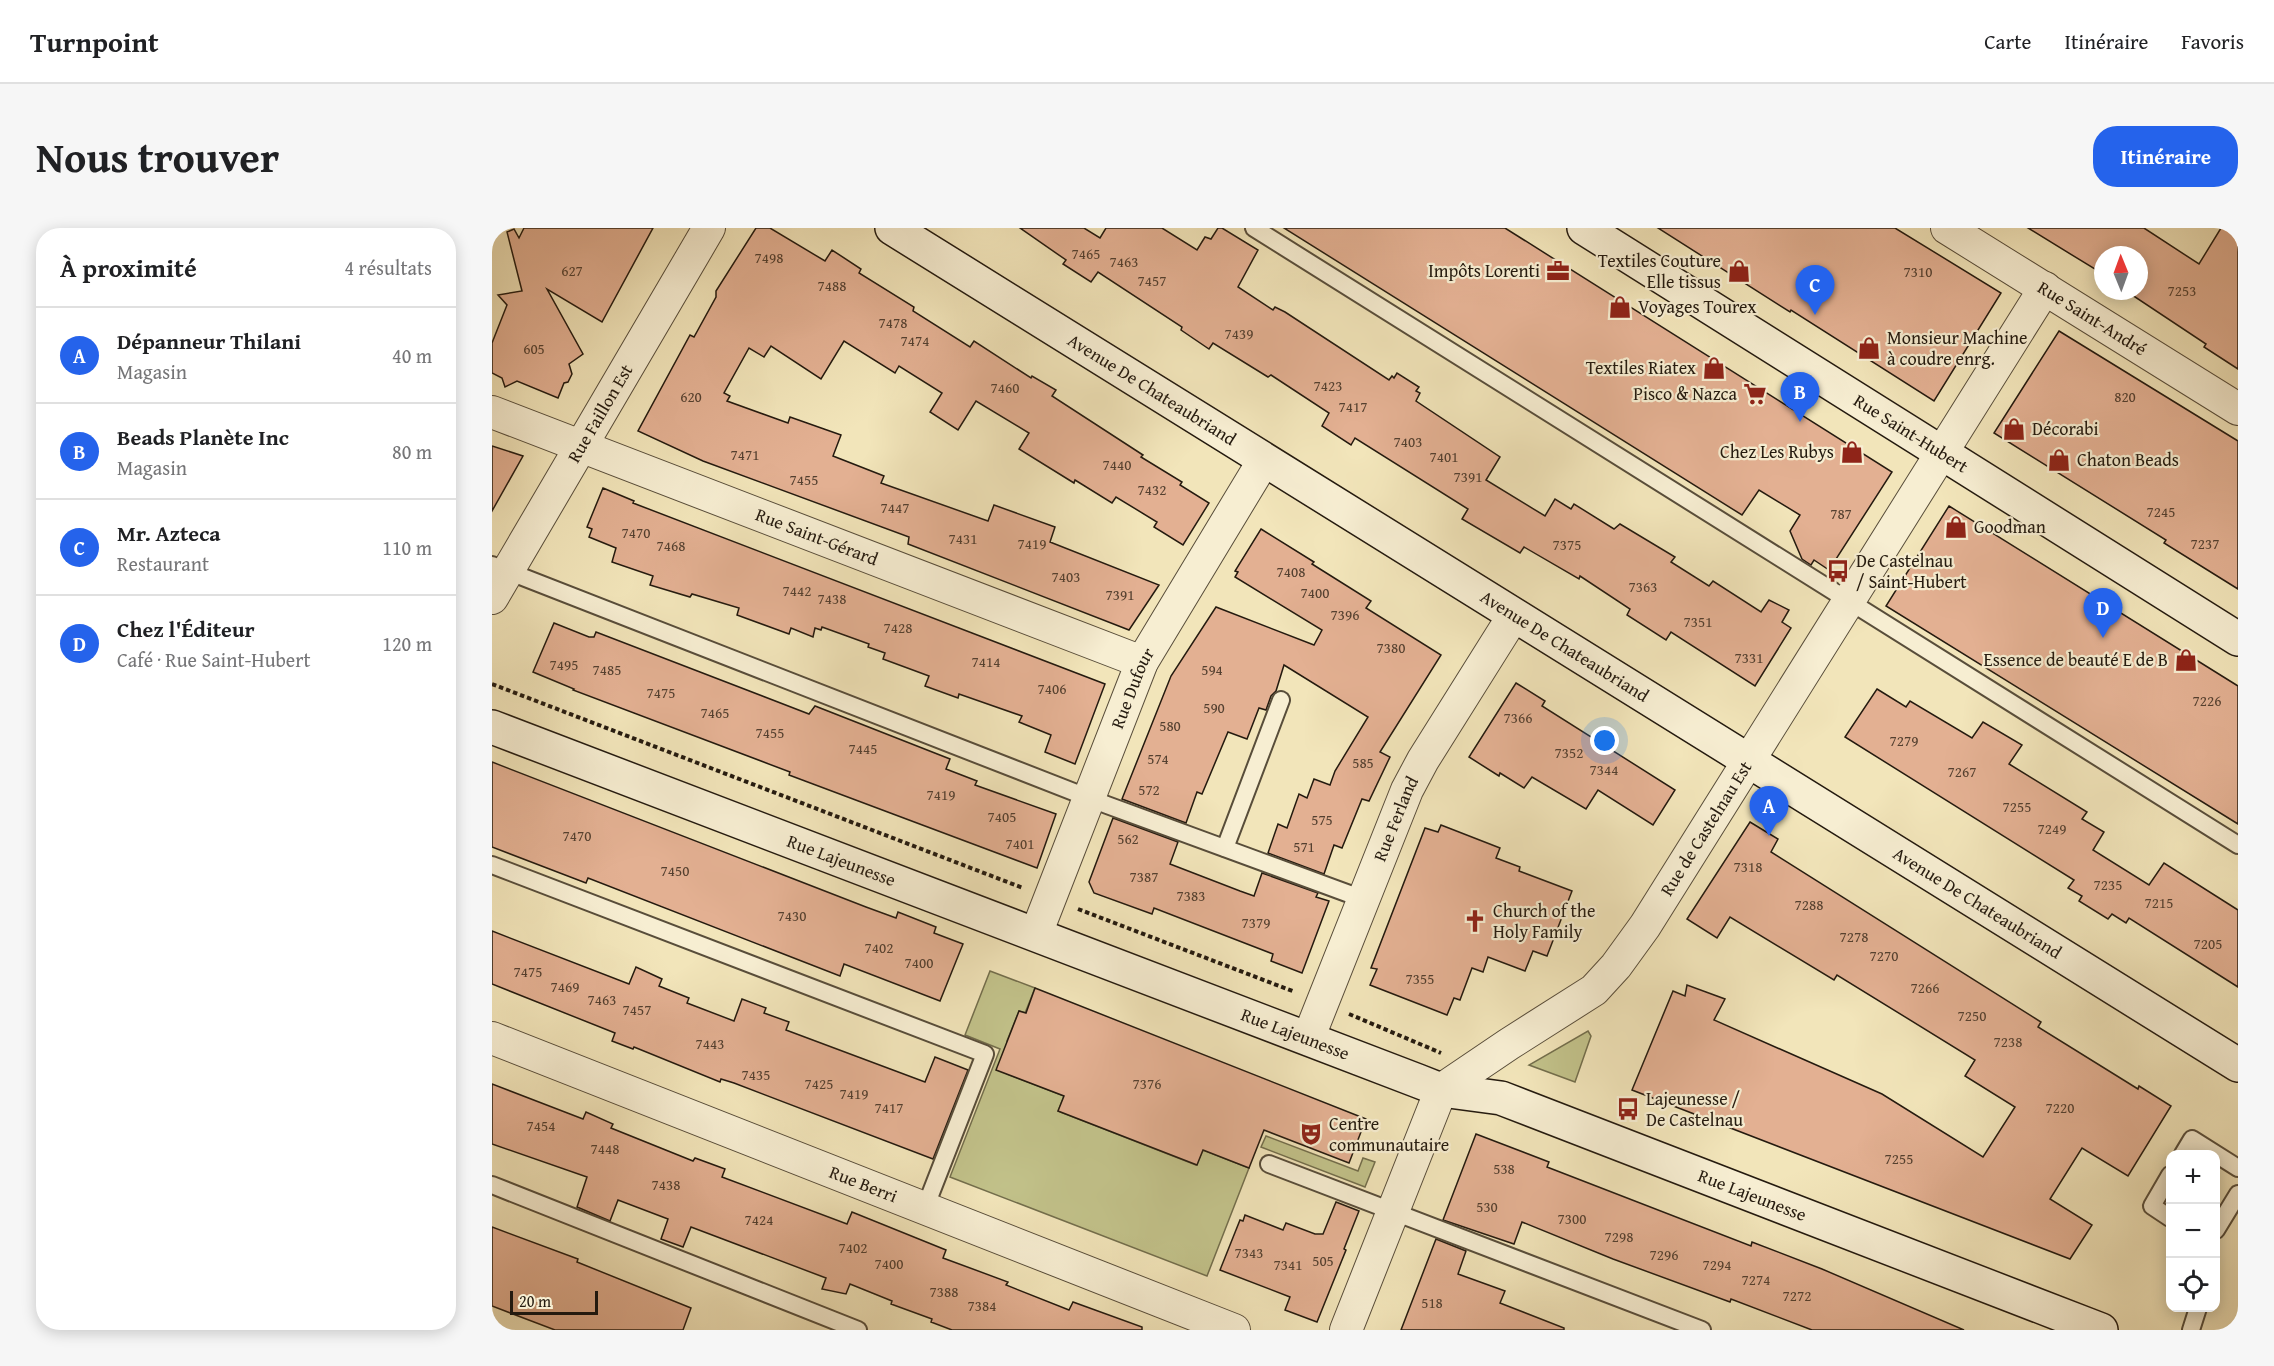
<!DOCTYPE html>
<html lang="fr">
<meta charset="utf-8">
<style>
body{margin:0;font-family:"Gentium Book Plus",serif;background:#f6f6f6;color:#202124}
.controls{position:absolute;right:18px;bottom:18px;display:grid;overflow:hidden;border-radius:12px;box-shadow:0 3px 15px #0003}
.controls button{width:54px;height:54px;display:grid;place-items:center;padding:0;border:0;border-bottom:2px solid #e0e0e0;background:#fff;color:#202124;font:30px sans-serif}
.compass{position:absolute;left:1602px;top:18px;width:54px;height:54px;border-radius:50%;background:#fff;box-shadow:0 3px 15px #0003;rotate:359deg}
.scale{position:absolute;left:18px;bottom:15px;width:88px;box-sizing:border-box;padding-left:6px;border:3px solid #241a0f;border-top:0;font-size:16px;line-height:21px;white-space:nowrap;color:#241a0f;-webkit-text-stroke:4px #f7eed2;paint-order:stroke}
.you{position:absolute;left:1113px;top:513px;width:21px;height:21px;margin:-15px;border:4px solid #fff;border-radius:50%;background:#1a73e8;box-shadow:0 0 0 9px #1a73e833}
.badge{display:grid;place-items:center;width:39px;height:39px;border-radius:50%;background:#2563eb;color:#fff;font-size:20px;font-weight:700}
.pin{position:absolute;translate:-50% -50px;filter:drop-shadow(0 2px 3px #0008)}
.pin::after{content:'';position:absolute;top:32px;width:21px;height:18px;background:inherit;clip-path:polygon(0 0,100% 0,50% 100%)}
.list{margin:0;padding:0;list-style:none}
h2{display:flex;justify-content:space-between;align-items:center;height:78px;margin:0;padding:0 24px;font-size:26px}
h2 small{font-size:20px;font-weight:400;color:#757577}
.list li{display:grid;grid-template-columns:39px 1fr auto;gap:18px;align-items:center;box-sizing:border-box;height:96px;padding:0 24px;border-top:2px solid #e0e0e0}
.list b{display:block;font-size:22px;white-space:nowrap}
.list p{margin:0;font-size:20px;white-space:nowrap;color:#757577}
.list em{font-size:20px;font-style:normal;color:#757577}
.icon{flex:none;width:33px;height:33px;fill:none;stroke:currentColor;stroke-width:2;stroke-linecap:round;stroke-linejoin:round}
.map{position:relative;flex:none;width:1746px;height:1102px;overflow:hidden;border-radius:24px}
header{display:flex;align-items:center;gap:36px;box-sizing:border-box;height:84px;padding:0 30px;background:#fff;border-bottom:2px solid #e0e0e0}
header strong{font-size:28px}
nav{display:flex;gap:33px;margin-inline-start:auto;font-size:21px}
.intro{display:flex;align-items:center;justify-content:space-between;box-sizing:border-box;height:144px;padding:0 36px}
h1{margin:0;font-size:42px}
.button{padding:15px 27px;border-radius:24px;background:#2563eb;color:#fff;font-size:21px;font-weight:700}
main{display:flex;gap:36px;padding:0 36px}
aside{flex:1;background:#fff;border-radius:24px;box-shadow:0 3px 15px #0003}
.map>svg:first-child{display:block}
</style>
<header>
<strong>Turnpoint</strong>
<nav><a>Carte</a><a>Itinéraire</a><a>Favoris</a></nav>
</header>
<div class="intro"><h1>Nous trouver</h1><a class="button">Itinéraire</a></div>
<main>
<aside>
<h2>À proximité<small>4 résultats</small></h2>
<ul class="list">
<li><span class="badge">A</span><div><b>Dépanneur Thilani</b><p>Magasin</p></div><em>40 m</em></li>
<li><span class="badge">B</span><div><b>Beads Planète Inc</b><p>Magasin</p></div><em>80 m</em></li>
<li><span class="badge">C</span><div><b>Mr. Azteca</b><p>Restaurant</p></div><em>110 m</em></li>
<li><span class="badge">D</span><div><b>Chez l'Éditeur</b><p>Café · Rue Saint-Hubert</p></div><em>120 m</em></li>
</ul>
</aside>
<div class="map">
<svg width="1746" height="1102" viewBox="0 0 1746 1102">
<rect width="100%" height="100%" fill="#f2e5ba"/>
<filter id="stains"><feTurbulence type="fractalNoise" baseFrequency=".00333" numOctaves="4"/><feColorMatrix values="0 0 0 0 .2 0 0 0 0 .09 0 0 0 0 .02 0 0 0 .5 -.17"/></filter>
<radialGradient id="worn" r=".72"><stop offset=".6" stop-color="#630" stop-opacity="0"/><stop offset="1" stop-color="#630" stop-opacity=".3"/></radialGradient>
<g fill="#c2c28a" stroke="#736e4c" stroke-width="1.5">
<polygon points="498,743 543,760 533,785 527,783 515,813 515,846 572,868 566,883 704,937 711,922 757,940 715,1048 458,949 508,821 473,807"/>
<polygon points="1096,803 1099,808 1083,854 1037,837"/>
<polygon points="774,908 866,943 871,930 883,934 873,959 769,919"/>
</g>
<g fill="#e3b092" stroke="#241a0f" stroke-width="1.5">
<polygon points="32,0 161,0 110,94 55,61 91,126 77,136 80,146 76,154 72,155 66,170 25,153 13,159 10,150 0,145 0,115 15,77 6,67 30,63 15,4 22,1 27,10"/>
<polygon points="264,0 278,0 333,33 340,22 369,41 367,45 422,79 421,83 478,119 482,113 539,150 540,148 564,162 560,168 651,227 649,229 690,254 688,257 717,275 691,317 662,299 665,294 624,269 620,275 583,252 582,255 527,221 537,205 484,173 466,202 438,184 450,165 407,138 403,145 352,113 329,151 279,118 272,129 257,120 232,165 238,168 235,173 296,195 298,189 349,207 341,228 392,248 389,255 496,293 502,277 563,299 558,314 667,357 637,402 416,316 417,309 211,233 146,203 198,107 202,109 224,69 224,63"/>
<polygon points="528,0 592,0 608,10 614,0 670,0 705,22 713,9 719,11 726,0 730,0 766,22 746,59 781,82 783,79 793,84 897,152 900,148 902,150 905,145 927,159 924,163 928,165 924,173 1008,229 994,252 1053,288 1063,271 1079,281 1082,276 1122,301 1128,296 1183,329 1179,334 1217,358 1221,353 1269,384 1277,372 1297,382 1290,394 1299,400 1263,458 1179,404 1174,412 1135,387 1138,381 1088,348 1087,351 1032,319 1028,325 970,291 976,281 863,210 859,217 830,198 837,185 779,147 776,149 721,115 717,121 689,102 690,99 606,44 599,54 571,36 574,32"/>
<polygon points="792,0 1013,0 1400,244 1337,342 1322,332 1319,337 1310,331 1298,303 1308,287 1267,262 1250,287"/>
<polygon points="1166,0 1403,0 1509,65 1442,173 1299,82 1298,84"/>
<polygon points="1536,0 1652,0 1707,36 1729,0 1746,0 1746,141 1712,119 1714,116 1634,63 1647,63 1647,27 1611,27 1611,46"/>
<polygon points="1567,103 1746,213 1746,361 1672,315 1674,312 1502,205"/>
<polygon points="0,218 31,228 0,283"/>
<polygon points="111,260 142,273 141,275 613,456 583,536 553,524 559,507 527,494 530,488 467,466 466,470 433,458 437,448 391,431 393,425 376,419 377,416 330,399 329,402 323,400 321,409 299,400 297,406 245,387 247,380 200,366 198,369 158,357 161,348 120,334 124,320 97,309 100,301 95,299"/>
<polygon points="1457,278 1746,458 1746,596 1394,378"/>
<polygon points="769,301 822,334 820,336 879,373 874,380 949,427 888,524 898,529 877,573 870,571 850,620 842,617 832,646 776,625 786,596 795,600 807,566 815,570 822,551 838,557 843,543 876,489 792,437 784,463 779,468 774,482 767,480 755,511 736,504 710,566 705,564 694,595 630,571 679,448 724,379 822,417 830,402 743,349 746,344 743,343"/>
<polygon points="62,395 97,409 102,409 104,404 317,486 323,478 458,531 454,541 485,553 483,557 564,586 545,640 297,547 298,544 81,462 82,461 41,444"/>
<polygon points="1024,455 1053,473 1050,478 1183,562 1161,597 1106,562 1094,581 1040,549 1032,560 1008,545 1007,548 977,529"/>
<polygon points="1385,461 1414,479 1418,473 1480,510 1491,494 1530,517 1517,536 1595,584 1590,591 1612,604 1601,622 1657,657 1672,635 1746,682 1746,759 1637,690 1634,695 1620,686 1616,691 1587,673 1590,668 1576,660 1582,652 1353,509"/>
<polygon points="0,534 374,679 404,690 406,684 444,699 442,705 471,716 448,773 352,736 348,748 96,650 94,655 0,619"/>
<polygon points="621,590 686,614 678,636 748,663 762,668 770,645 826,665 824,669 837,673 810,745 779,733 781,726 662,680 660,686 602,665 597,654"/>
<polygon points="1258,594 1286,611 1279,624 1549,794 1546,799 1646,861 1647,858 1679,878 1636,948 1590,920 1558,971 1600,997 1578,1031 1140,862 1181,763 1193,768 1195,757 1233,771 1222,792 1390,866 1491,929 1523,879 1473,848 1483,832 1345,747 1342,752 1238,689 1225,710 1195,691"/>
<polygon points="949,597 1008,620 1004,630 1028,639 1027,643 1080,663 1055,728 1041,723 1033,743 996,729 991,744 980,740 968,772 962,770 955,787 878,757 885,741 879,740 933,600 946,604"/>
<polygon points="0,703 137,756 144,739 170,751 167,758 197,770 195,775 242,793 250,771 274,780 272,785 297,794 294,802 433,854 443,829 476,842 441,931 242,855 229,851 228,854 142,819 141,821 120,813 123,805 0,756"/>
<polygon points="543,760 874,891 857,935 772,902 757,940 711,922 705,937 566,883 572,868 504,842 527,783 534,785"/>
<polygon points="0,856 91,891 94,884 121,896 119,900 201,933 203,930 233,941 230,949 355,996 360,984 454,1022 451,1030 516,1054 514,1057 577,1082 581,1074 650,1099 650,1102 460,1102 439,1094 440,1091 399,1076 400,1073 358,1056 354,1066 330,1061 334,1050 199,999 191,1019 169,1011 176,991 126,972 118,993 85,979 95,949 0,916"/>
<polygon points="984,906 1057,934 1055,939 1259,1018 1260,1014 1330,1041 1472,1102 1320,1102 1239,1071 1238,1074 1121,1031 1030,994 1022,1016 951,992"/>
<polygon points="844,974 867,983 852,1021 854,1022 825,1094 793,1082 798,1069 728,1042 748,992 751,993 753,987 791,1002 794,995 823,1006 831,1006"/>
<polygon points="0,999 86,1031 85,1034 199,1080 191,1102 63,1102 0,1078"/>
<polygon points="944,1011 974,1023 966,1046 1013,1063 1008,1075 1072,1100 1072,1102 909,1102"/>
</g>
<g fill="none" stroke-linecap="round" stroke-linejoin="round">
<g stroke="#584d3a" stroke-width="20">
<g id="lane">
<polyline points="762,0 1746,617"/>
<polyline points="0,337 615,577 871,671"/>
<polyline points="733,620 789,472"/>
<polyline points="0,637 493,826 433,980"/>
<polyline points="1691,926 1700,911 1746,940"/>
<polyline points="777,936 1210,1102"/>
<polyline points="1678,947 1660,978 1678,990"/>
<polyline points="0,957 366,1102"/>
<polyline points="1724,1002 1746,966"/>
<polyline points="1699,1102 1706,1080"/>
</g>
</g>
<g stroke="#584d3a" stroke-width="34">
<g id="street">
<path id="s1" d="M1455,0l291,181"/>
<path id="s2" d="M0,184l650,250"/>
<path id="s3" d="M0,370l217,-370"/>
<path id="s4" d="M544,706l106,-272 122,-202"/>
<path id="s5" d="M0,810l742,292"/>
<path id="s6" d="M816,811l99,-249 16,-30 91,-145"/>
<path id="s7" d="M854,1102l95,-240 68,-46 85,-54 22,-24 29,-40 400,-638"/>
</g>
</g>
<g stroke="#241a0f" stroke-width="36">
<g id="secondary">
<path id="s8" d="M400,0l1346,837"/>
<path id="s9" d="M1092,0l654,411"/>
<path id="s10" d="M0,499l926,354 23,9 60,8 600,232"/>
</g>
</g>
<g stroke="#241a0f" stroke-width="4" stroke-dasharray="4.5 3" stroke-linecap="butt">
<polyline points="0,456 531,660"/>
<polyline points="586,681 803,764"/>
<polyline points="857,786 949,825"/>
</g>
<use href="#lane" stroke="#f7eed2" stroke-width="16"/>
<use href="#street" stroke="#f7eed2" stroke-width="32"/>
<use href="#secondary" stroke="#f7eed2" stroke-width="33"/>
</g>
<defs>
<g id="office-bare" transform="scale(1.8)"><path d="M-6-3h4V-5.5h4V-3h4V5H-6ZM-1-4.5V-3h2v-1.5ZM-6 0V1H6V0Z" fill="#8f2418" stroke="#f7eed2" stroke-width="2.5" paint-order="stroke"/></g>
<g id="shop-bare" transform="scale(1.8)"><path d="M-5-2.5h2.3a2.7 3.5 0 0 1 5.4 0H5L5.5 6h-11ZM-1.5-2.5h3a1.5 2.3 0 0 0-3 0Z" fill="#8f2418" stroke="#f7eed2" stroke-width="2.5" paint-order="stroke"/></g>
<g id="supermarket-bare" transform="scale(1.8)"><path d="M-6-5.5h2.5l.6 2H6L4.5 2H-2.5L-4.4-4H-6ZM-1.5 3.2a1.3 1.3 0 1 0 .1 0ZM3 3.2a1.3 1.3 0 1 0 .1 0Z" fill="#8f2418" stroke="#f7eed2" stroke-width="2.5" paint-order="stroke"/></g>
<g id="bus-bare" transform="scale(1.8)"><path d="M-5-6H5V4H4V6H2V4H-2V6H-4V4H-5ZM-3.5-4V0h7V-4ZM-3.5 1.2v1.5H-2V1.2ZM2 1.2v1.5H3.5V1.2Z" fill="#8f2418" stroke="#f7eed2" stroke-width="2.5" paint-order="stroke"/></g>
<g id="church-bare" transform="scale(1.8)"><path d="M-1.2-6h2.4v3.5h3.3v2.4h-3.3V6h-2.4V-.1h-3.3v-2.4h3.3Z" fill="#8f2418" stroke="#f7eed2" stroke-width="2.5" paint-order="stroke"/></g>
<g id="theatre-bare" transform="scale(1.8)"><path d="M-5-5.5Q0-4 5-5.5V0Q5 5 0 6Q-5 5-5 0ZM-3.3-2.5H-1v1.5H-3.3ZM1-2.5H3.3v1.5H1ZM-2.8 1Q0 5.5 2.8 1Z" fill="#8f2418" stroke="#f7eed2" stroke-width="2.5" paint-order="stroke"/></g>
</defs>
<g fill-rule="evenodd">
<use href="#office-bare" x="1066" y="43"/>
<use href="#shop-bare" x="1247" y="43"/>
<use href="#shop-bare" x="1128" y="79"/>
<use href="#shop-bare" x="1377" y="120"/>
<use href="#shop-bare" x="1222" y="140"/>
<use href="#supermarket-bare" x="1263" y="166"/>
<use href="#shop-bare" x="1522" y="201"/>
<use href="#shop-bare" x="1360" y="224"/>
<use href="#shop-bare" x="1567" y="232"/>
<use href="#shop-bare" x="1464" y="299"/>
<use href="#bus-bare" x="1346" y="343"/>
<use href="#shop-bare" x="1694" y="432"/>
<use href="#church-bare" x="983" y="693"/>
<use href="#bus-bare" x="1136" y="881"/>
<use href="#theatre-bare" x="819" y="906"/>
</g>
<g text-anchor="middle" stroke-width="4.5" stroke-linejoin="round" paint-order="stroke">
<g font-size="15" fill="#544030">
<text x="594" y="31">7465</text>
<text x="277" y="35">7498</text>
<text x="632" y="39">7463</text>
<text x="80" y="48">627</text>
<text x="1426" y="49">7310</text>
<text x="660" y="58">7457</text>
<text x="340" y="63">7488</text>
<text x="1690" y="68">7253</text>
<text x="401" y="100">7478</text>
<text x="747" y="111">7439</text>
<text x="423" y="118">7474</text>
<text x="42" y="126">605</text>
<text x="836" y="163">7423</text>
<text x="513" y="165">7460</text>
<text x="199" y="174">620</text>
<text x="1633" y="174">820</text>
<text x="861" y="184">7417</text>
<text x="916" y="219">7403</text>
<text x="253" y="232">7471</text>
<text x="952" y="234">7401</text>
<text x="625" y="242">7440</text>
<text x="976" y="254">7391</text>
<text x="312" y="257">7455</text>
<text x="660" y="267">7432</text>
<text x="403" y="285">7447</text>
<text x="1669" y="289">7245</text>
<text x="1349" y="291">787</text>
<text x="144" y="310">7470</text>
<text x="471" y="316">7431</text>
<text x="540" y="321">7419</text>
<text x="1713" y="321">7237</text>
<text x="1075" y="322">7375</text>
<text x="179" y="323">7468</text>
<text x="799" y="349">7408</text>
<text x="574" y="354">7403</text>
<text x="1151" y="364">7363</text>
<text x="305" y="368">7442</text>
<text x="823" y="370">7400</text>
<text x="628" y="372">7391</text>
<text x="340" y="376">7438</text>
<text x="853" y="392">7396</text>
<text x="1206" y="399">7351</text>
<text x="406" y="405">7428</text>
<text x="899" y="425">7380</text>
<text x="1257" y="435">7331</text>
<text x="494" y="439">7414</text>
<text x="72" y="442">7495</text>
<text x="115" y="447">7485</text>
<text x="720" y="447">594</text>
<text x="560" y="466">7406</text>
<text x="169" y="470">7475</text>
<text x="1715" y="478">7226</text>
<text x="722" y="485">590</text>
<text x="223" y="490">7465</text>
<text x="1026" y="495">7366</text>
<text x="678" y="503">580</text>
<text x="278" y="510">7455</text>
<text x="1412" y="518">7279</text>
<text x="371" y="526">7445</text>
<text x="1077" y="530">7352</text>
<text x="666" y="536">574</text>
<text x="871" y="540">585</text>
<text x="1112" y="547">7344</text>
<text x="1470" y="549">7267</text>
<text x="657" y="567">572</text>
<text x="449" y="572">7419</text>
<text x="1525" y="584">7255</text>
<text x="510" y="594">7405</text>
<text x="830" y="597">575</text>
<text x="1560" y="606">7249</text>
<text x="85" y="613">7470</text>
<text x="636" y="616">562</text>
<text x="528" y="621">7401</text>
<text x="812" y="624">571</text>
<text x="1256" y="644">7318</text>
<text x="183" y="648">7450</text>
<text x="652" y="654">7387</text>
<text x="1616" y="662">7235</text>
<text x="699" y="673">7383</text>
<text x="1667" y="680">7215</text>
<text x="1317" y="682">7288</text>
<text x="300" y="693">7430</text>
<text x="764" y="700">7379</text>
<text x="1362" y="714">7278</text>
<text x="1716" y="721">7205</text>
<text x="387" y="725">7402</text>
<text x="1392" y="733">7270</text>
<text x="427" y="740">7400</text>
<text x="36" y="749">7475</text>
<text x="928" y="756">7355</text>
<text x="73" y="764">7469</text>
<text x="1433" y="765">7266</text>
<text x="110" y="777">7463</text>
<text x="145" y="787">7457</text>
<text x="1480" y="793">7250</text>
<text x="1516" y="819">7238</text>
<text x="218" y="821">7443</text>
<text x="264" y="852">7435</text>
<text x="327" y="861">7425</text>
<text x="655" y="861">7376</text>
<text x="362" y="871">7419</text>
<text x="397" y="885">7417</text>
<text x="1568" y="885">7220</text>
<text x="49" y="903">7454</text>
<text x="113" y="926">7448</text>
<text x="1407" y="936">7255</text>
<text x="1012" y="946">538</text>
<text x="174" y="962">7438</text>
<text x="995" y="984">530</text>
<text x="1080" y="996">7300</text>
<text x="267" y="997">7424</text>
<text x="1127" y="1014">7298</text>
<text x="361" y="1025">7402</text>
<text x="757" y="1030">7343</text>
<text x="1172" y="1032">7296</text>
<text x="831" y="1038">505</text>
<text x="397" y="1041">7400</text>
<text x="796" y="1042">7341</text>
<text x="1225" y="1042">7294</text>
<text x="1264" y="1057">7274</text>
<text x="452" y="1069">7388</text>
<text x="1305" y="1073">7272</text>
<text x="940" y="1080">518</text>
<text x="490" y="1083">7384</text>
</g>
<g font-size="18" fill="#241a0f" stroke="#f7eed2" text-anchor="start">
<text x="1229" y="39" text-anchor="end">Textiles Couture<tspan x="1229" dy="21">Elle tissus</tspan></text>
<text x="1048" y="49" text-anchor="end">Impôts Lorenti</text>
<text x="1146" y="85">Voyages Tourex</text>
<text x="1395" y="116">Monsieur Machine<tspan x="1395" dy="21">à coudre enrg.</tspan></text>
<text x="1204" y="146" text-anchor="end">Textiles Riatex</text>
<text x="1245" y="172" text-anchor="end">Pisco &amp; Nazca</text>
<text x="1540" y="207">Décorabi</text>
<text x="1342" y="230" text-anchor="end">Chez Les Rubys</text>
<text x="1585" y="238">Chaton Beads</text>
<text x="1482" y="305">Goodman</text>
<text x="1364" y="339">De Castelnau<tspan x="1364" dy="21">/ Saint-Hubert</tspan></text>
<text x="1676" y="438" text-anchor="end">Essence de beauté E de B</text>
<text x="1001" y="689">Church of the<tspan x="1001" dy="21">Holy Family</tspan></text>
<text x="1154" y="877">Lajeunesse /<tspan x="1154" dy="21">De Castelnau</tspan></text>
<text x="837" y="902">Centre<tspan x="837" dy="21">communautaire</tspan></text>
</g>
<g font-size="18" fill="#241a0f" stroke="#f7eed2">
<text dy="6" stroke="none"><textPath href="#s1" startOffset="171">Rue Saint-André</textPath></text>
<text dy="6" stroke="none"><textPath href="#s8" startOffset="306">Avenue De Chateaubriand</textPath></text>
<text dy="6" stroke="none"><textPath href="#s3" startOffset="214">Rue Faillon Est</textPath></text>
<text dy="6" stroke="none"><textPath href="#s9" startOffset="386">Rue Saint-Hubert</textPath></text>
<text dy="6" stroke="none"><textPath href="#s2" startOffset="348">Rue Saint-Gérard</textPath></text>
<text dy="6" stroke="none"><textPath href="#s8" startOffset="792">Avenue De Chateaubriand</textPath></text>
<text dy="6" stroke="none"><textPath href="#s4" startOffset="264">Rue Dufour</textPath></text>
<text dy="6" stroke="none"><textPath href="#s6" startOffset="237">Rue Ferland</textPath></text>
<text dy="6" stroke="none"><textPath href="#s7" startOffset="638">Rue de Castelnau Est</textPath></text>
<text dy="6" stroke="none"><textPath href="#s10" startOffset="374">Rue Lajeunesse</textPath></text>
<text dy="6" stroke="none"><textPath href="#s8" startOffset="1278">Avenue De Chateaubriand</textPath></text>
<text dy="6" stroke="none"><textPath href="#s10" startOffset="860">Rue Lajeunesse</textPath></text>
<text dy="6" stroke="none"><textPath href="#s5" startOffset="399">Rue Berri</textPath></text>
<text dy="6" stroke="none"><textPath href="#s10" startOffset="1346">Rue Lajeunesse</textPath></text>
</g>
</g>
<rect width="100%" height="100%" filter="url(#stains)"/>
<rect width="100%" height="100%" fill="url(#worn)"/>
</svg>
<div class="controls">
<button>+</button>
<button>−</button>
<button><svg class="icon" aria-label="locate" viewBox="0 0 24 24"><circle cx="12" cy="12" r="6"/><path d="M12 2v4M12 18v4M2 12h4M18 12h4"/></svg></button>
</div>
<svg class="compass" viewBox="-18 -18 36 36"><path d="M0-13l5 13h-10z" fill="#e53935"/><path d="M0 13l5-13h-10z" fill="#757577"/></svg>
<div class="scale">20 m</div>
<div class="you"></div>
<div class="pin badge" style="left:1277px;top:608px">A</div>
<div class="pin badge" style="left:1308px;top:194px">B</div>
<div class="pin badge" style="left:1323px;top:87px">C</div>
<div class="pin badge" style="left:1611px;top:410px">D</div>
</div>
</main>
